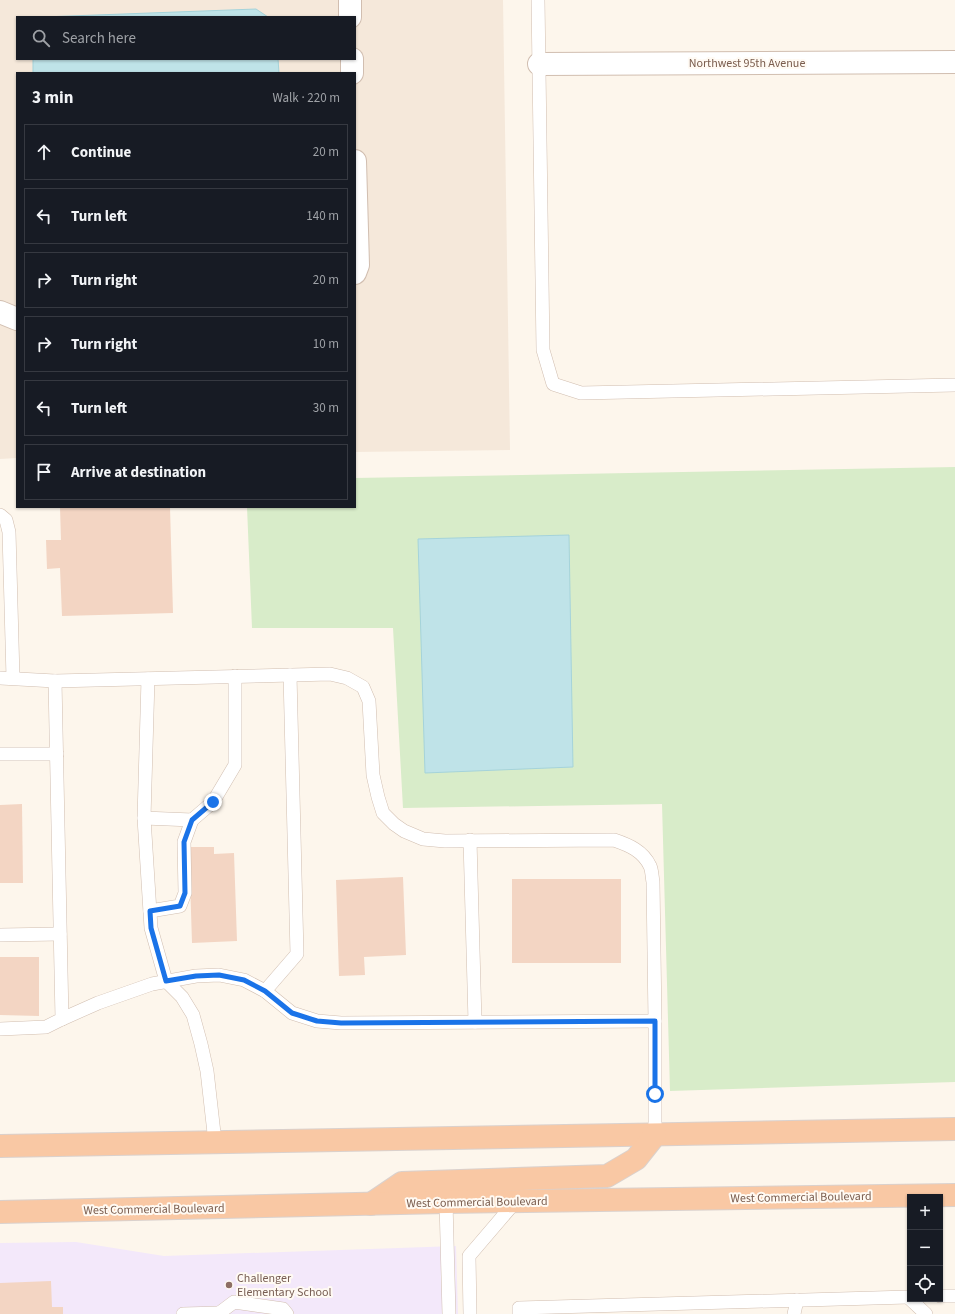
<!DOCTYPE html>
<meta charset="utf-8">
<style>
body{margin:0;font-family:"Source Sans 3",sans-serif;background:#242831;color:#f1f3f6}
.controls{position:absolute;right:12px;bottom:12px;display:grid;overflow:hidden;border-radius:0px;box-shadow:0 1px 3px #0004}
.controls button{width:36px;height:36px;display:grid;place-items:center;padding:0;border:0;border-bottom:1px solid #363941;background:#171b24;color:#f1f3f6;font:20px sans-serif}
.stop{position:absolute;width:12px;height:12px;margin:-9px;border:3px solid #1a73e8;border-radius:50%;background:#fff}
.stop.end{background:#1a73e8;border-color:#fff;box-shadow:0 1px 4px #0008}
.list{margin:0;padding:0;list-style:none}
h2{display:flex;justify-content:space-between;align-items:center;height:52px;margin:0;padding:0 16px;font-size:17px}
h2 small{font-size:13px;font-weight:400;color:#9ea1a6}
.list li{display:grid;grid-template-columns:26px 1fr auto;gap:12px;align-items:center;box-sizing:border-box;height:56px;margin:0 8px 8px;padding:0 8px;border:1px solid #363941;border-radius:0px}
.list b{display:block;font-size:15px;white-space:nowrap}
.list em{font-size:13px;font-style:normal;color:#9ea1a6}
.icon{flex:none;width:22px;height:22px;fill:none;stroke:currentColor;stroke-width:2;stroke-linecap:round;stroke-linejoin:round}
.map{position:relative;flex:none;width:955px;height:1314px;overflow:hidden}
.search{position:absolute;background:#171b24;box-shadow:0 1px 3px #0004;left:16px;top:16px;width:340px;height:44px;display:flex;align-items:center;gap:10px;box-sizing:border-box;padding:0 14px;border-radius:0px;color:#9ea1a6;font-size:15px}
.panel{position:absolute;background:#171b24;box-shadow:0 1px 3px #0004;left:16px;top:72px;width:340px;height:436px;border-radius:0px}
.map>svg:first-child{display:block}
</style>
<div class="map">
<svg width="955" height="1314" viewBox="0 0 955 1314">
<rect width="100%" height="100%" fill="#fdf6ec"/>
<path fill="#f5e8da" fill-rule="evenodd" d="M0,0h503l7,450 -155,2v-379h-338v385l-17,1zM17,17h338v42h-338z"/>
<polygon fill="#f3e8fa" points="76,1242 164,1256 456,1246 458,1314 0,1314 0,1243"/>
<polygon fill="#d8ecc9" points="955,467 955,1082 670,1091 662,804 403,808 393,628 252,628 247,507 355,507 355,478"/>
<g fill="#bfe3e8" stroke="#a5d3da">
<polygon points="256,9 268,17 43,17"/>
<polygon points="33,59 278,59 279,73 33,73"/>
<polygon points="569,535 573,767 425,773 418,539"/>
</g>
<g fill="#f3d5c3">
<polygon points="60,507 170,507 173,613 62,616 60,568 47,569 46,540 61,540"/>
<polygon points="22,804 23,883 0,883 0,805"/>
<polygon points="189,847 214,847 214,854 234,853 237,941 192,943"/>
<polygon points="403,877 406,955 364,957 365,975 339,976 336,880"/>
<rect x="512" y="879" width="109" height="84"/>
<polygon points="0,957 39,957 39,1016 0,1015"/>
<polygon points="51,1281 52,1307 63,1307 63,1314 0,1314 0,1283"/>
</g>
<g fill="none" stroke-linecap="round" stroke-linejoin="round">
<g stroke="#d1beb0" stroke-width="14">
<g id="service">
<polyline points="538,0 543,350 553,384 581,393 955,385"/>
<polyline points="0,515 6,520 9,532 13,678"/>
<path d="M0,678l55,3 275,-7 17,4 16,9 6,14 4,74 5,22 5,16 11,11 10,7 19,8 22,2 169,-1c15,5 29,11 36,26 2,4 2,11 3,16l2,139v114"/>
<polyline points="148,679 144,818 151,928 166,981 182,997 193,1015 201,1044 207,1071 215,1142"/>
<polyline points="0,754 57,754"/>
<polyline points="144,818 192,820"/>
<polyline points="470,840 475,1022"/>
<polyline points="150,911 180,906 185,893 184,842 192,820 213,802 235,765 235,676"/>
<polyline points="0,935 60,934"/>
<polyline points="265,991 297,954 290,675"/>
<polyline points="62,1019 98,1003 152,984 196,976 219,975 244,980 265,991 292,1013 317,1021 341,1023 655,1021"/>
<polyline points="0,1029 46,1027 62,1019 55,681"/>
<polyline points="446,1202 449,1314"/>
<polyline points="940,1296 955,1296"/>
<polyline points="910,1299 926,1314"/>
<polyline points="183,1314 220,1313"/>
<polyline points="218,1314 234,1302 283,1309 287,1314"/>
<polyline points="470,1314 469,1256 516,1201"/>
<polyline points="519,1314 519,1308 908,1297"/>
<polyline points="794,1314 797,1300"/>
</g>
</g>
<g stroke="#d1beb0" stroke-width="24">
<g id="minor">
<polyline points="350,0 350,17"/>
<polyline points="352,59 352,73"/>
<polyline points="539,64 955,62"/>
<polyline points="355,161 358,265 355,273"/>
<polyline points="0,312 17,319"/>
</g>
</g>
<g stroke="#dad1cd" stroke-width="24">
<g id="trunk">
<polyline points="0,1146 955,1129"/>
<polyline points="371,1204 402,1183 607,1176 636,1159 655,1135"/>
<polyline points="0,1212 446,1202 955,1195"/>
</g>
</g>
<use href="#service" stroke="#fff" stroke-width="13"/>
<use href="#minor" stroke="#fff" stroke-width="22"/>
<use href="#trunk" stroke="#f9c8a4" stroke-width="22"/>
</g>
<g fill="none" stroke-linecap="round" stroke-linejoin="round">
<polyline stroke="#1a73e8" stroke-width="5" points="213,802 192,820 184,842 185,893 180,906 150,911 151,928 166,981 196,976 219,975 244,980 265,991 292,1013 317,1021 341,1023 655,1021 655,1094"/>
</g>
<circle fill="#8d6e63" stroke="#fffaf3" stroke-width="1.5" cx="229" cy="1285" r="4"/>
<g text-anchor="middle" stroke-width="4" stroke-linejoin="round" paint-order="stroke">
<g font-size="12" fill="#7a5c4d" stroke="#fffaf3">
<text x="747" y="67">Northwest 95th Avenue</text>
<text transform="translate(801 1197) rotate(-1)" y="4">West Commercial Boulevard</text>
<text transform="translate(477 1202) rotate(-1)" y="4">West Commercial Boulevard</text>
<text transform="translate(154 1209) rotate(-1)" y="4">West Commercial Boulevard</text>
</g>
<g font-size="12" fill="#785e54" stroke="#fffaf3" text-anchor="start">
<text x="237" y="1282">Challenger<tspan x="237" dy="14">Elementary School</tspan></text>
</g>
</g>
</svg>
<div class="controls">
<button>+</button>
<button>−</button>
<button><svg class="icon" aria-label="locate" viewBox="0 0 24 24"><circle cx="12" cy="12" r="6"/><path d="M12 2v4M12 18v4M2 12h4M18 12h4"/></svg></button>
</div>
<div class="stop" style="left:655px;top:1094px"></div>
<div class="stop end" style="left:213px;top:802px"></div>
<div class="search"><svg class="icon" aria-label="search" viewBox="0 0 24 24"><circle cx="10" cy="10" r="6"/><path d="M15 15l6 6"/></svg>Search here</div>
<section class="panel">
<h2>3 min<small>Walk · 220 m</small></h2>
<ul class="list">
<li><svg class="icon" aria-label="ahead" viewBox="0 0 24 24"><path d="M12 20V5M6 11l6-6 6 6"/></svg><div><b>Continue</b></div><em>20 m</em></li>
<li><svg class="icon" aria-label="left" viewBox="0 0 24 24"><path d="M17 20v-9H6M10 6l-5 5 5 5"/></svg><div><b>Turn left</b></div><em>140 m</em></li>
<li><svg class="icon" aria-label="right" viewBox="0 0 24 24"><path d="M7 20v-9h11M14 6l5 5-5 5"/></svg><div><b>Turn right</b></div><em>20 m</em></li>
<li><svg class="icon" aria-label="right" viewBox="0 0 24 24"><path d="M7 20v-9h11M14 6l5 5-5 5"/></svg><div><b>Turn right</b></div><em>10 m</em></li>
<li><svg class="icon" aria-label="left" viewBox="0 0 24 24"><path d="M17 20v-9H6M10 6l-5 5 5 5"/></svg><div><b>Turn left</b></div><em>30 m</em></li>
<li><svg class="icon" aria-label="arrive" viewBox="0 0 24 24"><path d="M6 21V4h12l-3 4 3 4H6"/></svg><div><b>Arrive at destination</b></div></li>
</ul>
</section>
</div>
